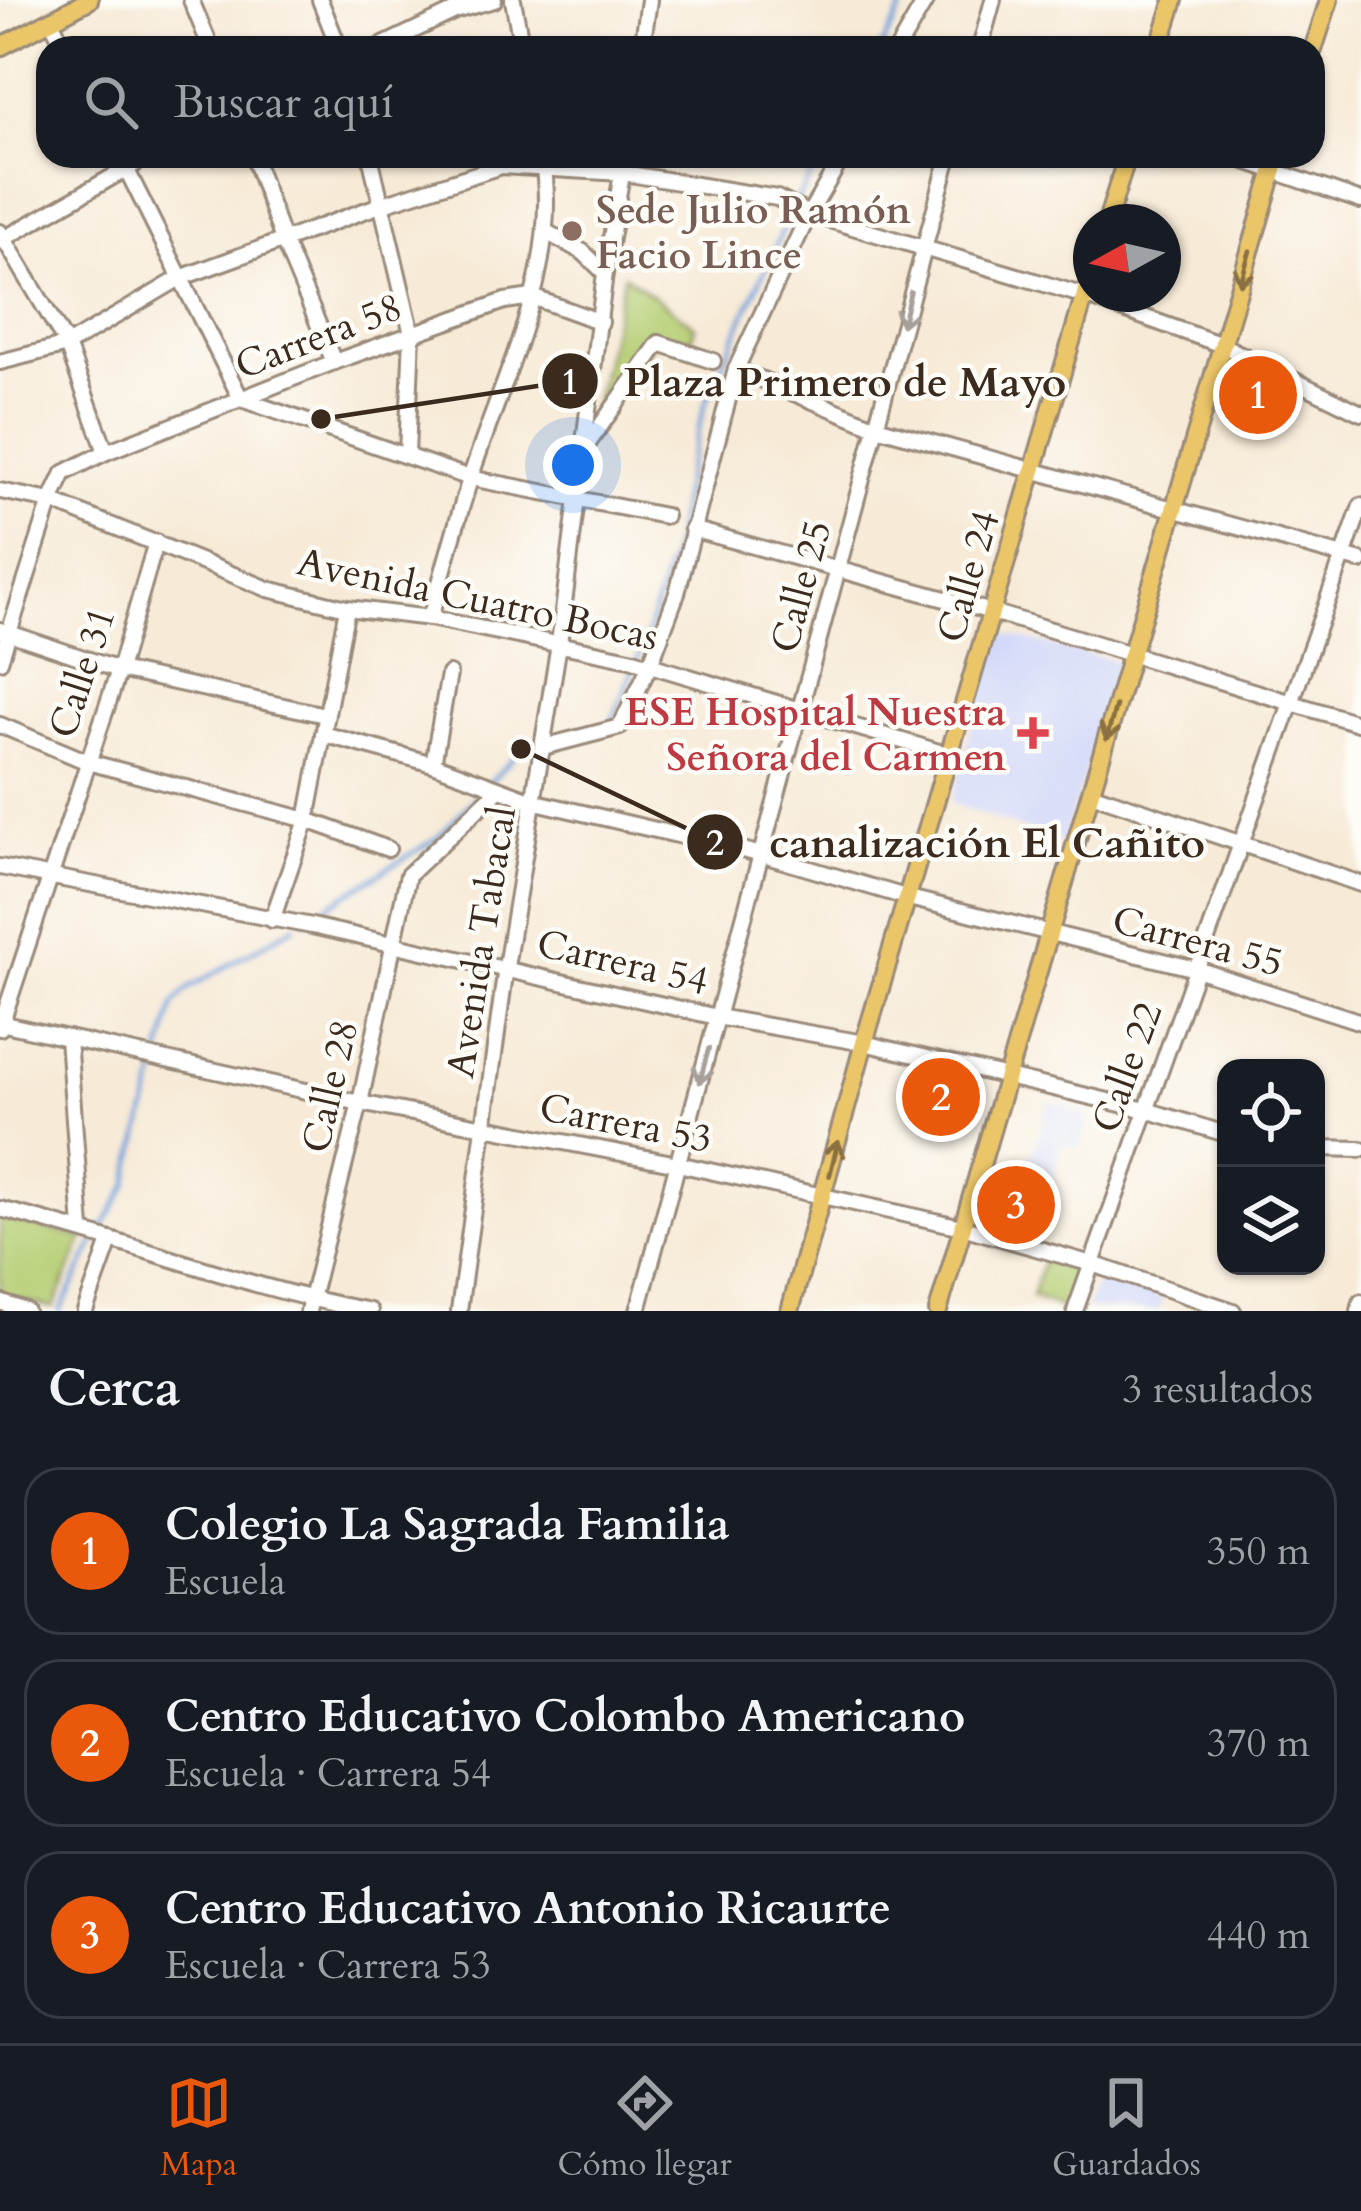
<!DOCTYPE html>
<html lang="es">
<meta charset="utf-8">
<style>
body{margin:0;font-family:Cardo,serif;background:#242831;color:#f1f3f6}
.controls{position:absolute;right:36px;bottom:36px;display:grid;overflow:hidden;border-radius:24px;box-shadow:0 3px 9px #0004}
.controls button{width:108px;height:108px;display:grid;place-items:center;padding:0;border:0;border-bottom:3px solid #363941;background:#171b24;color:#f1f3f6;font:60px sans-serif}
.compass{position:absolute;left:1073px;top:204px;width:108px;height:108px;border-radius:50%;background:#171b24;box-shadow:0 3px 9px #0004;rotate:262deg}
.you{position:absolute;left:573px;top:465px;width:42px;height:42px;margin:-30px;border:9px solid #fff;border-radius:50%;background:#1a73e8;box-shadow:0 0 0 18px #1a73e833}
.badge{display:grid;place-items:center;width:78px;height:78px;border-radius:50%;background:#ea580c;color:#fff;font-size:39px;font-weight:700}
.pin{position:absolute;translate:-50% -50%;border:6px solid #fff;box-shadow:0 3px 12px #0006}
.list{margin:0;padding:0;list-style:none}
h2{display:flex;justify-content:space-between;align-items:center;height:156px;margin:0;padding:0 48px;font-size:51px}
h2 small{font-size:39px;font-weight:400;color:#9ea1a6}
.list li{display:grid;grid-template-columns:78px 1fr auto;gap:36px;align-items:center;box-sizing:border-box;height:168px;margin:0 24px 24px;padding:0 24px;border:3px solid #363941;border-radius:36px}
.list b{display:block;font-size:45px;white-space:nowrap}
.list p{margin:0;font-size:39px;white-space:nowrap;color:#9ea1a6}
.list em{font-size:39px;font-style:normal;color:#9ea1a6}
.icon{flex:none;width:66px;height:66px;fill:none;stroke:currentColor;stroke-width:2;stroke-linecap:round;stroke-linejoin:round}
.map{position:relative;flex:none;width:1361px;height:1311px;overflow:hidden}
.search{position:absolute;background:#171b24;box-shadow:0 3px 9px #0004;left:36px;right:36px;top:36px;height:132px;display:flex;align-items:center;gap:30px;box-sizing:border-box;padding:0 42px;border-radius:36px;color:#9ea1a6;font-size:45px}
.sheet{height:732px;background:#171b24}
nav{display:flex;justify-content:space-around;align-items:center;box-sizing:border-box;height:168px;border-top:3px solid #363941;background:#171b24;font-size:33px;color:#9ea1a6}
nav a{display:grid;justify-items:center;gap:6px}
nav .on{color:#ea580c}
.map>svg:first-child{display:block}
</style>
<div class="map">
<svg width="1361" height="1311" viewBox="0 0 1361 1311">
<rect width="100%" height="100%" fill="#fdfcf7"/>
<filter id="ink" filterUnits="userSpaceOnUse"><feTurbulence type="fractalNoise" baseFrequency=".00833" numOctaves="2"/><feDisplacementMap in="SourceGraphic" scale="24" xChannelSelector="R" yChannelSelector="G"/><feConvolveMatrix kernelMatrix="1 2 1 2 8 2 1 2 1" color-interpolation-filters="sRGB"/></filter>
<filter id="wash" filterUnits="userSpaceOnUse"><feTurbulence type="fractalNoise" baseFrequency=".004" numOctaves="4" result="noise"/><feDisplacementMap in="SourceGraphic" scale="48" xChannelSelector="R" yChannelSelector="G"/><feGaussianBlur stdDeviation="2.7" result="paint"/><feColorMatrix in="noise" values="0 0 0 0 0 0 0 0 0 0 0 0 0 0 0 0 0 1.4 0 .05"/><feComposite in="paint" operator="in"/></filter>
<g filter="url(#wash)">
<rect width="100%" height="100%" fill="#f7ead7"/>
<g fill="#d3d9f9">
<polygon points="997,632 1119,662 1063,843 951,803"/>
<polygon points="1049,1101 1084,1112 1088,1128 1078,1149 1060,1145 1040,1240 1007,1234"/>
<polygon points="1100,1276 1163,1297 1158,1311 1086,1309"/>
</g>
<g fill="#b5cd72" stroke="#787c48" stroke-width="3">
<polygon points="624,275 695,326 688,348 656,339 588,436"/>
<polygon points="0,1218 84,1238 53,1308 0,1295"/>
<polygon points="1043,1260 1088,1273 1071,1311 1032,1297"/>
</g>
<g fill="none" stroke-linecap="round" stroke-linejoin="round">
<g stroke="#72a2dc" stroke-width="4.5">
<polyline points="881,48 907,0"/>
<polyline points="611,723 645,641 674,546 686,474 705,404 792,209 822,156"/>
<polyline points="305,920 437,838 521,749 537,745"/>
<polyline points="101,1231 127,1186 174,1004 189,988 295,926"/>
<polyline points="60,1311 95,1241"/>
</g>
</g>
</g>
<g filter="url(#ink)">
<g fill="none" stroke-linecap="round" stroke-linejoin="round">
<g stroke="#998a7a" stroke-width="20">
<g id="minor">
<polyline points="191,0 211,48"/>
<polyline points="320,0 339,48"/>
<polyline points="513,0 522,48"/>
<polyline points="51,21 65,48"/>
<polyline points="377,48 455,11 494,0"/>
<polyline points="642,48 649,0"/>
<polyline points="898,48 926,0"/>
<polyline points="980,48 993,0"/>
<polyline points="120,156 241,399 470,478 665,516"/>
<polyline points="253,156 283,240 334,362"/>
<polyline points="370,156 412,334 407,454"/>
<polyline points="1231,156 1361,201"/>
<polyline points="0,232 67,345 106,452"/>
<polyline points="548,233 583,252 605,273"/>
<polyline points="0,241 149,156"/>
<polyline points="0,362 67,345 180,278 383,204 501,166 623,173 777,198 809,214 1085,296 1222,345 1361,413"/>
<polyline points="736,369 876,427 1361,561"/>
<polyline points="587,445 659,343 713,361"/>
<polyline points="0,491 51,501 268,589 347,608 430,618 630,659 949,755"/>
<polyline points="692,529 992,612 1361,724"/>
<path d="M430,618c14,-48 26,-95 41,-142 33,-103 91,-209 71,-320"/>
<polyline points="0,630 119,670 325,715"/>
<polyline points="0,661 51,501 64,473 106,452 334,362 505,301 532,297 601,322"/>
<polyline points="0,725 88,762 307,820 388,849"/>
<polyline points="323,734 433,764 536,802 763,855 909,898 1196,969 1361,1022"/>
<polyline points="543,747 620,727 650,665 677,593 736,369 809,214 843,156"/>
<polyline points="433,764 449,674"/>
<polyline points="1090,793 1361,884"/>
<polyline points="0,867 312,926 717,1017 864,1043 1146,1110 1226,1134"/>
<polyline points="272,920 307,820 347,608"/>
<polyline points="0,1023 360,1103 678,1164 962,1227 1092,1264 1233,1311"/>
<polyline points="0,1028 119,670 156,542"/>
<polyline points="68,1038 82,1229"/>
<polyline points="1316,1148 1361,1149"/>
<path d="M0,1209c124,30 243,79 370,102"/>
<polyline points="0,1302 26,1311"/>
<polyline points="85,1311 110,1241"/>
<polyline points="308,1311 360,1103 408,875 499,789"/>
<polyline points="459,1311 506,967 559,644 605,273 625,156"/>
<polyline points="638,1311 949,156"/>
<polyline points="1075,1311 1361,506"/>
<polyline points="1359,1311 1361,1302"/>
</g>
</g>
<g stroke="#998a7a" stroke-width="22">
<g id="major">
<polyline points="0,47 89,0"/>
<polyline points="1159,48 1174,0"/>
<polyline points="1313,50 1329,0"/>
<polyline points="1107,222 1127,156"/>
<polyline points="790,1311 864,1043 1091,274"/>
<polyline points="938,1311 1278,156"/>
</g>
</g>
<use href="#minor" stroke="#fff" stroke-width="14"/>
<use href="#major" stroke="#ebc669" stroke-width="16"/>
</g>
<defs><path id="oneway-shaft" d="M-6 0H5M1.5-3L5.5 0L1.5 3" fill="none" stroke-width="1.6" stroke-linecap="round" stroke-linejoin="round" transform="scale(3)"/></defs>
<g stroke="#8a7040">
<use href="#oneway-shaft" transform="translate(1245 268) rotate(106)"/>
<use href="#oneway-shaft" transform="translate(1111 723) rotate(106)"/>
<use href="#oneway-shaft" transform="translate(834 1158) rotate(-76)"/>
</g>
<g stroke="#a79f9a">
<use href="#oneway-shaft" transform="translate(906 309) rotate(104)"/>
<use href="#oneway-shaft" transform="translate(704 1066) rotate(105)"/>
</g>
</g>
<circle fill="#8d6e63" stroke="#fdfcf7" stroke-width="4.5" cx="572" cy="231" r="12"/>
<path fill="#e0444e" stroke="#fdfcf7" stroke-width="4.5" d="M1027 715h12v12h12v12h-12v12h-12v-12h-12v-12h12z"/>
<g text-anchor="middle" stroke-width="9" stroke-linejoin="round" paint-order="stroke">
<g font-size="39" font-weight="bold" fill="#785e54" stroke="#fdfcf7" text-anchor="start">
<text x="596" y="223">Sede Julio Ramón<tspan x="596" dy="45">Facio Lince</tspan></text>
</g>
<g font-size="39" fill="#3b2a1e" stroke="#fdfcf7">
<text transform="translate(318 335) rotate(-21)" y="14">Carrera 58</text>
<text transform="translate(967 576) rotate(-74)" y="14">Calle 24</text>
<text transform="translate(800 586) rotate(-75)" y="14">Calle 25</text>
<text transform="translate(478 598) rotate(12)" y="14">Avenida Cuatro Bocas</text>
<text transform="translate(81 672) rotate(-72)" y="14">Calle 31</text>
<text transform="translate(1198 940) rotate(15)" y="14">Carrera 55</text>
<text transform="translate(480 942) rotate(-81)" y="14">Avenida Tabacal</text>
<text transform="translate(623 961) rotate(13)" y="14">Carrera 54</text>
<text transform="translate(1126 1067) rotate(-70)" y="14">Calle 22</text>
<text transform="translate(329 1086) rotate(-77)" y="14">Calle 28</text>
<text transform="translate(626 1122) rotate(11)" y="14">Carrera 53</text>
</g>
<g font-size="39" font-weight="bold" fill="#be3a42" stroke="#fdfcf7" text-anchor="end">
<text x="1006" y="725">ESE Hospital Nuestra<tspan x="1006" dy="45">Señora del Carmen</tspan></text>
</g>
</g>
<path fill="none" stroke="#3b2a1e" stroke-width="4.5" d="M321 419L570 381M521 749L715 842"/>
<g fill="#3b2a1e" stroke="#fdfcf7" stroke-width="4.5">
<circle cx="321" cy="419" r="12"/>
<circle cx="521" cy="749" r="12"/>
<circle cx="570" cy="381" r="30"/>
<circle cx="715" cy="842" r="30"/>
</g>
<g font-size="36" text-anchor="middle" font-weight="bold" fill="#fff">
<text x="570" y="394">1</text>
<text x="715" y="855">2</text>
</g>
<g font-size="42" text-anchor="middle" font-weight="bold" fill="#3b2a1e" stroke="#fdfcf7" stroke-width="9" stroke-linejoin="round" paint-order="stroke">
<text x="845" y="396">Plaza Primero de Mayo</text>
<text x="987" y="857">canalización El Cañito</text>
</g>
</svg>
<div class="controls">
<button><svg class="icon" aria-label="locate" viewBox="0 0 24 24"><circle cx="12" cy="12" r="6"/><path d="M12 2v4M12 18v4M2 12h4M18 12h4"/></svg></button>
<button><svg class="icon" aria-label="layers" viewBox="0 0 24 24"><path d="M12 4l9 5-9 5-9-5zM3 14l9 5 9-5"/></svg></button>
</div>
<svg class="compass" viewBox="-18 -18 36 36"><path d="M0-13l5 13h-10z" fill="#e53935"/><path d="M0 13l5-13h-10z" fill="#9ea1a6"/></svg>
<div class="you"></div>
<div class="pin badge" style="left:1258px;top:395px">1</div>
<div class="pin badge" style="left:941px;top:1097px">2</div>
<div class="pin badge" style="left:1016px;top:1205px">3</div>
<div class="search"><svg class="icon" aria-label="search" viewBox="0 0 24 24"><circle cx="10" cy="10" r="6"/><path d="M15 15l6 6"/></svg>Buscar aquí</div>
</div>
<section class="sheet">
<h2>Cerca<small>3 resultados</small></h2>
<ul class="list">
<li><span class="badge">1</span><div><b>Colegio La Sagrada Familia</b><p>Escuela</p></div><em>350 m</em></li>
<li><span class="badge">2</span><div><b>Centro Educativo Colombo Americano</b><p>Escuela · Carrera 54</p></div><em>370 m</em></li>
<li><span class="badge">3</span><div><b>Centro Educativo Antonio Ricaurte</b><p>Escuela · Carrera 53</p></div><em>440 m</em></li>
</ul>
</section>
<nav>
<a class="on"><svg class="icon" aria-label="map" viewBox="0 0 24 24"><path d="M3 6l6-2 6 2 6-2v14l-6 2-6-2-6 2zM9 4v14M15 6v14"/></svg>Mapa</a>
<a><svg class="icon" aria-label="directions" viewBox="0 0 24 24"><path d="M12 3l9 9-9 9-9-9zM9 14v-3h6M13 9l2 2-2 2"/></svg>Cómo llegar</a>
<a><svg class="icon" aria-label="saved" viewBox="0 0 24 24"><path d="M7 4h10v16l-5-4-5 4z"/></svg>Guardados</a>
</nav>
